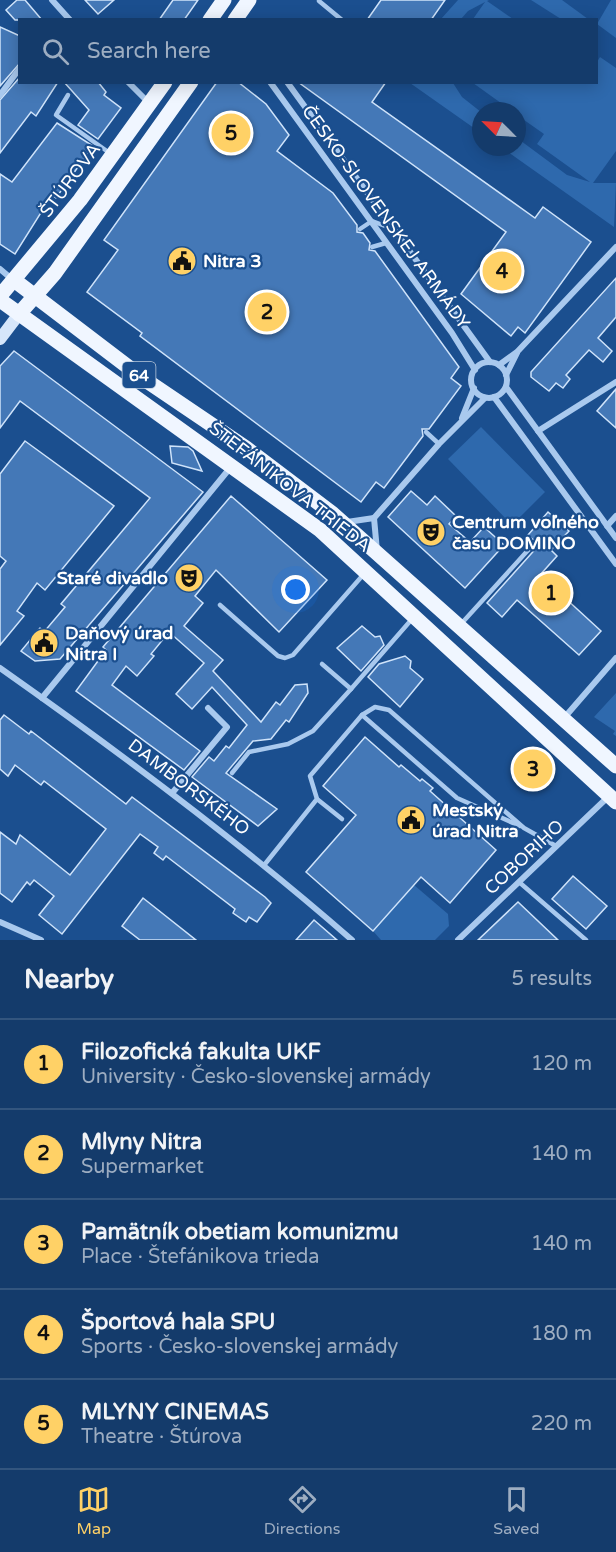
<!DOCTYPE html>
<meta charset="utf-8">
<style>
body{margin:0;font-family:"Varela Round",sans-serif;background:#1d4271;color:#f1f3f6}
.compass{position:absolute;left:472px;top:102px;width:54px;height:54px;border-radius:50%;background:#143b6b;box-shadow:0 3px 15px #0003;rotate:294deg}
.you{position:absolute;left:296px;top:590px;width:21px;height:21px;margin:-15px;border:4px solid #fff;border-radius:50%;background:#1a73e8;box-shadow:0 0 0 9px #1a73e833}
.badge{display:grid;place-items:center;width:39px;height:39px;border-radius:50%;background:#ffd166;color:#111;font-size:20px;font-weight:700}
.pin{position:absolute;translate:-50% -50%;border:3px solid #fff;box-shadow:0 2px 6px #0006}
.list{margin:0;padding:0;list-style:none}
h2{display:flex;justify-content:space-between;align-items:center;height:78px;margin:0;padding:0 24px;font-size:26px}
h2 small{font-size:20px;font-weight:400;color:#9dadc1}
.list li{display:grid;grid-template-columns:39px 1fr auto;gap:18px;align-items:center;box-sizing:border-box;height:90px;padding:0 24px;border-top:2px solid #33557e}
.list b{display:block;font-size:22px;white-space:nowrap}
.list p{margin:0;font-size:20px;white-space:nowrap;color:#9dadc1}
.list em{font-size:20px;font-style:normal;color:#9dadc1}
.icon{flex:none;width:33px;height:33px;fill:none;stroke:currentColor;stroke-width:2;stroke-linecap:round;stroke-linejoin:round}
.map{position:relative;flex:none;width:616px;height:940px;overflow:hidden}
.search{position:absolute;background:#143b6b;box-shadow:0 3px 15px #0003;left:18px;right:18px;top:18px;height:66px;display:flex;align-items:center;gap:15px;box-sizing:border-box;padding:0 21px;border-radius:0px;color:#9dadc1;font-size:22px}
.sheet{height:528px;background:#143b6b}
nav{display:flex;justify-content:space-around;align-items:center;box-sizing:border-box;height:84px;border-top:2px solid #33557e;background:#143b6b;font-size:16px;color:#9dadc1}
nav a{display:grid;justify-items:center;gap:3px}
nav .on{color:#ffd166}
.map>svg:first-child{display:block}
</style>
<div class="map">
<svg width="616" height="940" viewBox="0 0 616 940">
<rect width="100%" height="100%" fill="#1b4f8f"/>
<g fill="#2e69ad">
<polygon points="458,0 489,0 487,1 513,19 473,19 485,2 468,11 461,19 441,19"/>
<polygon points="531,0 562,0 588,19 561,19"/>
<polygon points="611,0 616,0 616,38 597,24"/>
<polygon points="600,57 616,68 616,151 593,183 616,183 614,227 501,147 517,147 517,138 567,175 590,182 537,144 544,134 517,115 517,111 512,111 473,83 596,82 597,62"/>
<polygon points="410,83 453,83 462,97 481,112 481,133"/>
<polygon points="481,427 545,492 512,525 448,459"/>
<polygon points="616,693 616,736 613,734 615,731 594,717"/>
<polygon points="414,885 448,914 449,926 435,940 381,940 373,931"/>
</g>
<g fill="#4478b7" stroke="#cfe3fa" stroke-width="1.5">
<polygon points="17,0 25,0 42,20 15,20 6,10"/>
<polygon points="85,0 114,0 98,14"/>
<polygon points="173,0 198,0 184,20 159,20"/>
<polygon points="381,0 445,0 431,20 367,20"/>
<polygon points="0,27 20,36 20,63 0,86"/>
<polygon points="20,77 20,82 58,82 36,116 31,112 0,153 0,100"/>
<polygon points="64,82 98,82 106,92 104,95 121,108 98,139 78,125 89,110"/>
<polygon points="217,82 238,82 266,104 289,135 277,151 333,193 357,225 357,232 363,233 370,243 369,250 375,251 459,367 451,378 461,386 429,429 422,429 423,436 384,488 376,482 361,502 140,336 142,333 87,292 118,250 104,240"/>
<polygon points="298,82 386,82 372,102 535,218 543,207 591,242 525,333 518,327 511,336 461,294 506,232"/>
<polygon points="57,123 93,146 56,198 52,195 15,254 0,244 0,174 12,182"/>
<polygon points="616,278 616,317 598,338 612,351 603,362 589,350 566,375 570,379 563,388 556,383 549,391 531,377 531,372"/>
<polygon points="14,351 203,492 60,659 35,661 21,651 40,628 44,632 65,607 61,604 150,498 20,401 0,428 0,366"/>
<polygon points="616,389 616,428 597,411"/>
<polygon points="25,441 114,506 45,590 37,583 17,611 24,616 0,645 0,569 6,561 0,556 0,474"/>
<polygon points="170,446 188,447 193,451 202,471 172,463"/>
<polygon points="411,491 427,505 435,496 456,516 449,524 470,542 484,527 504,545 465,588 388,517"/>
<polygon points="231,496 327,580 279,632 216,570 195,596 203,603 184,626 223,660 213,671 261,722 276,702 280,705 295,685 307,684 308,693 289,722 286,720 271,739 253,741 226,773 277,809 258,826 192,777 209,757 214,761 226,746 229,748 247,725 212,687 192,709 176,694 204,663 169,632 151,654 154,656 137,676 126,666 112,685 200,751 184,770 76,691 106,650 103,647"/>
<polygon points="548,512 569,531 551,550 557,556 540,575 601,631 579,655 517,600 502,617 487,603 539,545 528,535"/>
<polygon points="362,626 375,637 380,636 384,645 361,671 337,648"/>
<polygon points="405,656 411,661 410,668 423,679 400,707 368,677 379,664"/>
<polygon points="4,715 29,734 31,731 126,804 132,797 265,897 271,903 257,922 249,917 246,922 233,913 235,909 166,856 163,860 154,853 158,847 140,834 62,934 39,915 54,896 34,880 30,885 27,882 12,902 0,893 0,832 16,844 20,835 70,875 106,829 44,781 41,785 15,765 8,776 0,769 0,720"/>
<polygon points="365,737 399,767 401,765 420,781 422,779 433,788 430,791 496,850 450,903 421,877 373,931 306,872 356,815 323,786"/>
<polygon points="573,876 607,906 586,929 552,899"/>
<polygon points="143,898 196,940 140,940 122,926"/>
<polygon points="518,902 558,940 478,940"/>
<polygon points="314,920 337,940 296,940"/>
</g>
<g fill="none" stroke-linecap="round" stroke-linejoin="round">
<g stroke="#a9c9ee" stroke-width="4.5">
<polyline points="319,1 342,20"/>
<polyline points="68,95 56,115 111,154"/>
<polyline points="360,229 372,221 393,229"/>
<polyline points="372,247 386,243"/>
<polyline points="426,432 439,444"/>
<polyline points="220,605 278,656 285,658 293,655 363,575"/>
<polyline points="461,624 530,548"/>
<polyline points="322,664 351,689 412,619"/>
<polyline points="362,715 457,798 520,826"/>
<polyline points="232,773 249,752 288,744 313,731 351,689"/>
<polyline points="317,799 342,819"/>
<polyline points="265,864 317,799 310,776 362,715 375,707 389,710 524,828 556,846"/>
<polyline points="519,882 586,940"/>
</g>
<g stroke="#a9c9ee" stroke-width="6">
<polyline points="52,0 70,20"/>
<polyline points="128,82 149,103"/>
<polyline points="270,82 452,333 475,370"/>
<polyline points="287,82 490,362"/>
<polyline points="0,95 20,68"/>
<polyline points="0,269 13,280"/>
<circle cx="489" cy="380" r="18"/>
<polyline points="499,365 517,352 616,247"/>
<polyline points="506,375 517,353"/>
<polyline points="506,387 616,538"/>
<polyline points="494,397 616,564"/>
<polyline points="462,418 474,388"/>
<polyline points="538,431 616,382"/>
<polyline points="374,518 377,551"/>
<polyline points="347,522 374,518 439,444 485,398"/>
<polyline points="607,526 616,516"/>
<path d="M0,668c122,86 240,174 352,272"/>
<polyline points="42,698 230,468"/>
<polyline points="564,718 616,658"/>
<polyline points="173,792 227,727 208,708"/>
<polyline points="0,922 41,940"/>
<polyline points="458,940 609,796"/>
</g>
<polyline stroke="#d6e6fa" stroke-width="12" points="0,339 19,314"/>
<g stroke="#f0f6ff" stroke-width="15">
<polyline points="210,20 224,0"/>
<polyline points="235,20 249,0"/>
<polyline points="14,280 144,379 246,448 333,514 616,766"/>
<polyline points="0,296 80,200 165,82"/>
<polyline points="0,300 320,530 616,802"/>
<polyline points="19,314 55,273 191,82"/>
</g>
</g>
<defs>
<g id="civic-disc" transform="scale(1.5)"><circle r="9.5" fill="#ffd166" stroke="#1b4f8f"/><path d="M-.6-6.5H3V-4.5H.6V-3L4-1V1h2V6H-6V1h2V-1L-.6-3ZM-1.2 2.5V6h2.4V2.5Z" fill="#111"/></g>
<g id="theatre-disc" transform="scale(1.5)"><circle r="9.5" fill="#ffd166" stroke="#1b4f8f"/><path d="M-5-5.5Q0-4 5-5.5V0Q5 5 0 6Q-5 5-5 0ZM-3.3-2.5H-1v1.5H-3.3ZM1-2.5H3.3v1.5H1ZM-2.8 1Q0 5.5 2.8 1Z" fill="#111"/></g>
</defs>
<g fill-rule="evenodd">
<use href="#civic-disc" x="182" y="261"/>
<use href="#theatre-disc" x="431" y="532"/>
<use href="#theatre-disc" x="189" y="578"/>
<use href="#civic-disc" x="44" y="643"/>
<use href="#civic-disc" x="411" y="820"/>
</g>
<g text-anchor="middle" stroke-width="4.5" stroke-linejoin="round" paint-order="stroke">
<rect fill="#1b4f8f" stroke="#bbcadd" stroke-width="1.5" x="122.5" y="362" width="33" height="26" rx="4.5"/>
<g font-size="16" font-weight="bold" fill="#fff">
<text x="139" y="381">64</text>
</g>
<g font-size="18" fill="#fff" stroke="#1b4f8f">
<text transform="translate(70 180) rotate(-53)" y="6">ŠTÚROVA</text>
<text transform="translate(386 217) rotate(54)" y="6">ČESKO-SLOVENSKEJ ARMÁDY</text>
<text transform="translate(290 487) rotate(38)" y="6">ŠTEFÁNIKOVA TRIEDA</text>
<text transform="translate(189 787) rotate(37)" y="6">DAMBORSKÉHO</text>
<text transform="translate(524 857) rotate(-43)" y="6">COBORIHO</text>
</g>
<g font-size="18" font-weight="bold" fill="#fff" stroke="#1b4f8f" text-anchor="start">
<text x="203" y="267">Nitra 3</text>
<text x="452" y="528">Centrum voľného<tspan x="452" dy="21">času DOMINO</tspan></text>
<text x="168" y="584" text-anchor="end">Staré divadlo</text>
<text x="65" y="639">Daňový úrad<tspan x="65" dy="21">Nitra I</tspan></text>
<text x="432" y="816">Mestský<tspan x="432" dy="21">úrad Nitra</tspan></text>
</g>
</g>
</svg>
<svg class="compass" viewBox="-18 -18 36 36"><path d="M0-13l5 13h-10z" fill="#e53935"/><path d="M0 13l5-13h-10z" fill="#9dadc1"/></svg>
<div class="you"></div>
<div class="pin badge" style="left:551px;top:593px">1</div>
<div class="pin badge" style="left:267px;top:312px">2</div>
<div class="pin badge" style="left:533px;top:769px">3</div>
<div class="pin badge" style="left:502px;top:271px">4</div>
<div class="pin badge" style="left:231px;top:133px">5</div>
<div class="search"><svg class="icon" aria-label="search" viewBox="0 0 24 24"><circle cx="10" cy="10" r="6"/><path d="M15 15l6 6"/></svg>Search here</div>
</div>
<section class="sheet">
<h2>Nearby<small>5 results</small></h2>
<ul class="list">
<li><span class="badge">1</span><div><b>Filozofická fakulta UKF</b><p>University · Česko-slovenskej armády</p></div><em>120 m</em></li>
<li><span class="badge">2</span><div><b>Mlyny Nitra</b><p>Supermarket</p></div><em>140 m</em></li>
<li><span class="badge">3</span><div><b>Pamätník obetiam komunizmu</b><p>Place · Štefánikova trieda</p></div><em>140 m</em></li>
<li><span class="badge">4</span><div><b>Športová hala SPU</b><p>Sports · Česko-slovenskej armády</p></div><em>180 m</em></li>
<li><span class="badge">5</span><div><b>MLYNY CINEMAS</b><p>Theatre · Štúrova</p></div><em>220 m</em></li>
</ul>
</section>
<nav>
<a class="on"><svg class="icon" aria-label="map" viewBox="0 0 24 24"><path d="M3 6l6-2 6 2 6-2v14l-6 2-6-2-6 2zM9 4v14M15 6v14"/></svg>Map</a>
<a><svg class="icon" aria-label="directions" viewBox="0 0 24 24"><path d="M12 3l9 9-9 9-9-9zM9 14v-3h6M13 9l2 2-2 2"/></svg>Directions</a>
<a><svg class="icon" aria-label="saved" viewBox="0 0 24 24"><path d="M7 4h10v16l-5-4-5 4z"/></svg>Saved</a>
</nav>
